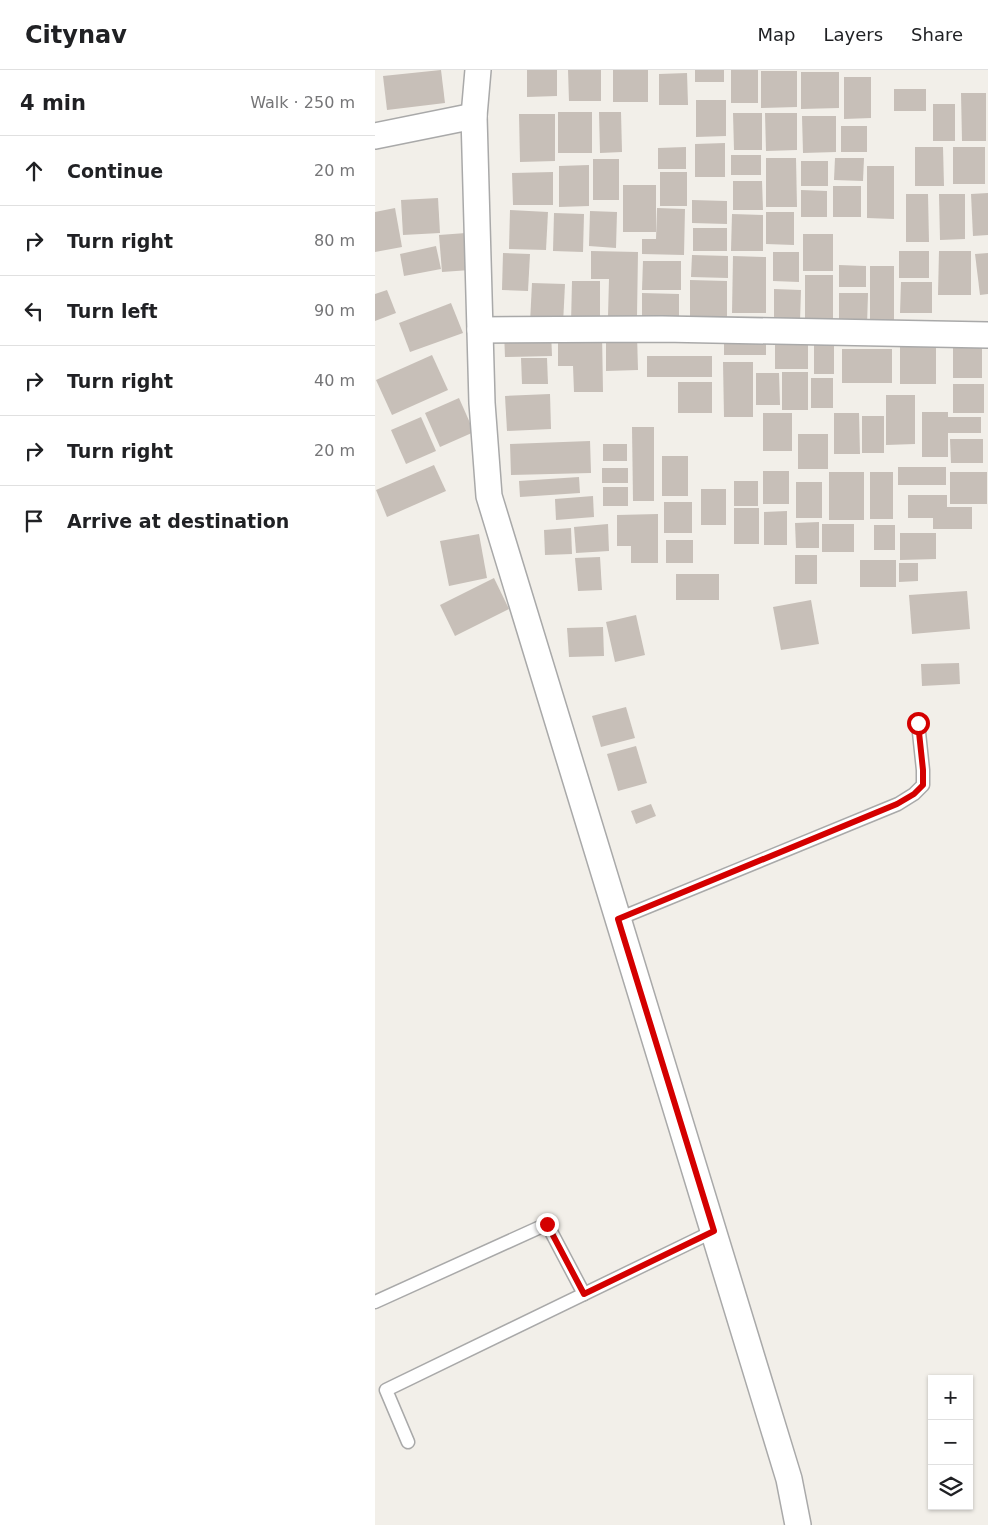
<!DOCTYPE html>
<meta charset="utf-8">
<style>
body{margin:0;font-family:"DejaVu Sans",sans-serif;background:#f2f2f2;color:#202124}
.controls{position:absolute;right:15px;bottom:15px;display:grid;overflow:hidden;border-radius:0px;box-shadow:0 1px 4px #0004}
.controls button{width:45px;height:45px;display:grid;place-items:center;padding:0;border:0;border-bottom:1px solid #e0e0e0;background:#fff;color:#202124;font:25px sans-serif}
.stop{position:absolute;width:15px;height:15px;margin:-11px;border:4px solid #d40000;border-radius:50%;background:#fff}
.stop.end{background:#d40000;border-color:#fff;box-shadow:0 1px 5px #0008}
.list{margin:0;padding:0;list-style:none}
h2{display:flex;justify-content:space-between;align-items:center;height:65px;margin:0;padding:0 20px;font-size:21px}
h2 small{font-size:16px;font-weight:400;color:#757577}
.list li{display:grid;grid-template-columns:32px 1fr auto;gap:15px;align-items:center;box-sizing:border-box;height:70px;padding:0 20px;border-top:1px solid #e0e0e0}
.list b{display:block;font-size:19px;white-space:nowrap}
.list em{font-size:16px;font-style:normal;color:#757577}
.icon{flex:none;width:28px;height:28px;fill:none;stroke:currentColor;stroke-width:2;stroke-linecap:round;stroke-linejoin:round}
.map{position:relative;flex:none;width:613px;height:1455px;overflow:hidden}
header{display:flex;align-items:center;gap:30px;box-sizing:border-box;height:70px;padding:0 25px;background:#fff;border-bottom:1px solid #e0e0e0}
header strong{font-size:24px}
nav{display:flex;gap:28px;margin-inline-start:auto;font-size:18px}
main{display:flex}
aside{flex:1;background:#fff}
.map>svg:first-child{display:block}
</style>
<header>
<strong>Citynav</strong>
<nav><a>Map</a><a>Layers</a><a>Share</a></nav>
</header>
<main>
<aside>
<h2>4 min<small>Walk · 250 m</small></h2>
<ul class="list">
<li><svg class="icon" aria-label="ahead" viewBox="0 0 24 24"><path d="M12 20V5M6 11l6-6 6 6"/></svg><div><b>Continue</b></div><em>20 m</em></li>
<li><svg class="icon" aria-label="right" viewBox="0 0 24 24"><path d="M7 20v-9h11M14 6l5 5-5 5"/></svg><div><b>Turn right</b></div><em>80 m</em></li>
<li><svg class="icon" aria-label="left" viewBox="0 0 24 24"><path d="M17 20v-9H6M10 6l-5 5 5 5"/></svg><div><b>Turn left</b></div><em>90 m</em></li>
<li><svg class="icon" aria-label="right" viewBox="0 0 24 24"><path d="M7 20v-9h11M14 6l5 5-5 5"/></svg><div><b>Turn right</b></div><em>40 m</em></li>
<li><svg class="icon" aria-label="right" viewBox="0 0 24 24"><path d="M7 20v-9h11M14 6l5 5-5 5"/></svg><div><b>Turn right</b></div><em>20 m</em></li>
<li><svg class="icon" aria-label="arrive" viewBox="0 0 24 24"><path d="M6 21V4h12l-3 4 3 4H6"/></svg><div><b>Arrive at destination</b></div></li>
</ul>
</aside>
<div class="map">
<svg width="613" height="1455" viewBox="0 0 613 1455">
<rect width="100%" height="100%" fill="#f2efe9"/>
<g fill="#c7bfb8">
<polygon points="66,0 70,33 12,40 8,6"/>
<polygon points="152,0 182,0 182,26 152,27"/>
<polygon points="193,0 226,0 226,31 194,31"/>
<rect x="238" y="0" width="35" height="32"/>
<rect x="320" y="0" width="29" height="12"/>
<rect x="356" y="0" width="27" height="33"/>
<polygon points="386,1 422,1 422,37 386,38"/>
<polygon points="426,2 464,2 464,38 426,39"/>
<polygon points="312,3 313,35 284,35 284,4"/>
<polygon points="469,7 496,7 496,48 469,49"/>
<rect x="519" y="19" width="32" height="22"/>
<polygon points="586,23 611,23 611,71 587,71"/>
<polygon points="321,30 351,30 351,66 321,67"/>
<rect x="558" y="34" width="22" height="37"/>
<rect x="183" y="42" width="34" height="41"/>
<polygon points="224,42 246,42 247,82 225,83"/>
<polygon points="358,43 387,43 387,80 359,80"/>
<polygon points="390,43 422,43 422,80 391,81"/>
<polygon points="144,44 180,44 180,91 145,92"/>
<polygon points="427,46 461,46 461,82 428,83"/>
<rect x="466" y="56" width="26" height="26"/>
<polygon points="350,73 350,107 320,107 320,74"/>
<polygon points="311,77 311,99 283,99 283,78"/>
<polygon points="540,77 568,77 569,116 540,116"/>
<rect x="578" y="77" width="32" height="37"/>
<rect x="356" y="85" width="30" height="20"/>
<polygon points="391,88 421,88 422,137 391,137"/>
<polygon points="460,88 489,88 488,111 459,110"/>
<rect x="218" y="89" width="26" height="41"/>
<rect x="426" y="91" width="27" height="25"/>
<polygon points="214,95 214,136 184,137 184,96"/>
<polygon points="492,96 519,96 519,149 492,148"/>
<polygon points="178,102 178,135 138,135 137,103"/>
<rect x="285" y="102" width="27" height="34"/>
<polygon points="358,111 387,111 388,140 358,140"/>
<rect x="248" y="115" width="33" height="47"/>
<rect x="458" y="116" width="28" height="31"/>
<polygon points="426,120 452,121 452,147 426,147"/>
<polygon points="613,123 613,165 598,166 596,124"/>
<polygon points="531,124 553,124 554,172 531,172"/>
<polygon points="564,124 590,124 590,169 565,170"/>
<polygon points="63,128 65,163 28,165 26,130"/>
<polygon points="317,130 352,131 352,154 317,153"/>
<polygon points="20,138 27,177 0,182 0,142"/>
<polygon points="282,138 310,139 309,185 267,184 267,169 281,169"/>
<polygon points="135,140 173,142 171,180 134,179"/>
<polygon points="215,141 242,142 241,178 214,176"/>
<polygon points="391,142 419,142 419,175 391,174"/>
<polygon points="179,143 209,144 208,182 178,181"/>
<polygon points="357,144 388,145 388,181 356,181"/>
<rect x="318" y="158" width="34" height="23"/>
<polygon points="91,163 95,200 67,202 64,165"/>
<rect x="428" y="164" width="30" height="37"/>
<polygon points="61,176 66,199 29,206 25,184"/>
<polygon points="216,181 263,182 262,246 233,246 234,209 216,209"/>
<rect x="524" y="181" width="30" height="27"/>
<polygon points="564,181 596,181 596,225 563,225"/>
<polygon points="398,182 424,182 424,212 398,211"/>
<polygon points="128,183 155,184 153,221 127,220"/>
<polygon points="613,183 613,224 605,225 600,184"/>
<polygon points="317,185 353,186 353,208 316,207"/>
<polygon points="358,186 391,187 391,243 357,243"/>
<polygon points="268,191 306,191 306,220 267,220"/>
<polygon points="464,195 491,196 491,217 464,217"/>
<rect x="495" y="196" width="24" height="55"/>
<polygon points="430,205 458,205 458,251 430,250"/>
<polygon points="315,210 352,211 352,250 315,250"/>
<polygon points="197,211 225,211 225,254 196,254"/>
<polygon points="526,212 557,212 557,243 525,243"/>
<polygon points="157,213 190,214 188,254 155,253"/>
<polygon points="399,219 426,220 425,251 399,251"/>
<polygon points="12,220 21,243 0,251 0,224"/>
<polygon points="267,223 304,224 304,254 267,254"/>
<polygon points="464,223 493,223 492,256 464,256"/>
<polygon points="76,233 88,263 35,282 24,253"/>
<polygon points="176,261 177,286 130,287 129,262"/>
<polygon points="183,263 227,263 228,322 199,322 198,296 183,296"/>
<rect x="349" y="263" width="42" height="22"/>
<polygon points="262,264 263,300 231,301 231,265"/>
<rect x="400" y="264" width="33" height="35"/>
<rect x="439" y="265" width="20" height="39"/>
<rect x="525" y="268" width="36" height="46"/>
<rect x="578" y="271" width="29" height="37"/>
<rect x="467" y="279" width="50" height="34"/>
<polygon points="57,285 73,320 17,345 1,310"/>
<rect x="272" y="286" width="65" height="21"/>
<polygon points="146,288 172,288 173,314 147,314"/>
<polygon points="348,292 378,292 378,347 349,347"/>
<rect x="407" y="302" width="26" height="38"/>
<polygon points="381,303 404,303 405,335 381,335"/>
<rect x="436" y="308" width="22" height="30"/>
<rect x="303" y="312" width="34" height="31"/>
<rect x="578" y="314" width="31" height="29"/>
<polygon points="175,324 176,359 132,361 130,326"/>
<polygon points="511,325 540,325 540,374 511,375"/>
<polygon points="84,328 99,362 65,377 50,343"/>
<polygon points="547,342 573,342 573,347 606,347 606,363 573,363 573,387 547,387"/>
<rect x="388" y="343" width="29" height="38"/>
<polygon points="459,343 484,343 485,384 459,384"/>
<rect x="487" y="346" width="22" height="37"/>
<polygon points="46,347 61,381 31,394 16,360"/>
<polygon points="257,357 279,357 279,431 258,431"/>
<rect x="423" y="364" width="30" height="35"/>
<polygon points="575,369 608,369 608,393 576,393"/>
<polygon points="215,371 216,403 136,405 135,374"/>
<rect x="228" y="374" width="24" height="17"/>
<rect x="287" y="386" width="26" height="40"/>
<polygon points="59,395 71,421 12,447 1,420"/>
<rect x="523" y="397" width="48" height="18"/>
<rect x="227" y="398" width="26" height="15"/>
<rect x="388" y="401" width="26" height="33"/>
<rect x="454" y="402" width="35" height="48"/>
<rect x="495" y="402" width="23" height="47"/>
<rect x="575" y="402" width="37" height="32"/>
<polygon points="204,407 205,423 145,427 144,411"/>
<rect x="359" y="411" width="24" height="25"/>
<rect x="421" y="412" width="26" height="36"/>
<rect x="228" y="417" width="25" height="19"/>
<rect x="326" y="419" width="25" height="36"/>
<polygon points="533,425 572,425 572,437 597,437 597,459 558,459 558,448 533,448"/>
<polygon points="218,426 219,447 181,450 180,429"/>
<rect x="289" y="432" width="28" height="31"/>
<rect x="359" y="438" width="25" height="36"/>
<polygon points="412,441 412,475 389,475 389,442"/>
<polygon points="283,444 283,493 256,493 256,476 242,476 242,445"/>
<polygon points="444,452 444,478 421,478 420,453"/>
<polygon points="233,454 234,481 201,483 199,457"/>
<rect x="447" y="454" width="32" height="28"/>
<rect x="499" y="455" width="21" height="25"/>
<polygon points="196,458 197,484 170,485 169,460"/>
<polygon points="525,463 561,463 561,489 525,490"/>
<polygon points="104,464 112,508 74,516 65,471"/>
<rect x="291" y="470" width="27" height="23"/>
<rect x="420" y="485" width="22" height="29"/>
<polygon points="225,487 227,520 203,521 200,488"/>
<rect x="485" y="490" width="36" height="27"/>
<polygon points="524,493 543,493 543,511 524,512"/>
<rect x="301" y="504" width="43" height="26"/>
<polygon points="119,508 134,539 80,566 65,535"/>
<polygon points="592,521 595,559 537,564 534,525"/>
<polygon points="436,530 444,574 406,580 398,537"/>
<polygon points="261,545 270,585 240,592 231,552"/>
<polygon points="228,557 229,586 194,587 192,558"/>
<polygon points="584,593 585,614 547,616 546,594"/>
<polygon points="251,637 260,668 226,677 217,646"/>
<polygon points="261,676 272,713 243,721 232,684"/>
<polygon points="276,734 281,746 261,754 256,741"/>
</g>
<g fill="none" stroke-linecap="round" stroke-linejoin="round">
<g stroke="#a9a9a9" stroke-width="15">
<g id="service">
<polyline points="243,849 523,734 539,724 548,715 548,700 543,653"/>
<polyline points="0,1232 172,1154 209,1224"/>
<polyline points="33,1372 11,1320 339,1161"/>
</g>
</g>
<g stroke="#a9a9a9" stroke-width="28">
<g id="minor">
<polyline points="103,0 99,46 107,333 114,426 414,1409 423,1455"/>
<polyline points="0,66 99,46"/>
<polyline points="105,260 287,259 613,265"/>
</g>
</g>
<use href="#service" stroke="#fff" stroke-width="12"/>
<use href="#minor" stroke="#fff" stroke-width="25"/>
</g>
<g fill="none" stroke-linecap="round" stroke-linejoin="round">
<polyline stroke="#d40000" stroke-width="6" points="172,1154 209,1224 339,1161 243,849 522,734 539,724 548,715 548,700 543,653"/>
</g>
</svg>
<div class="controls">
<button>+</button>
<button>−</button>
<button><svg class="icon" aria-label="layers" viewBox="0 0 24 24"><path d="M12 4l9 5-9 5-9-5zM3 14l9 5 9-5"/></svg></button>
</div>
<div class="stop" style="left:543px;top:653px"></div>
<div class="stop end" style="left:172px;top:1154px"></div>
</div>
</main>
